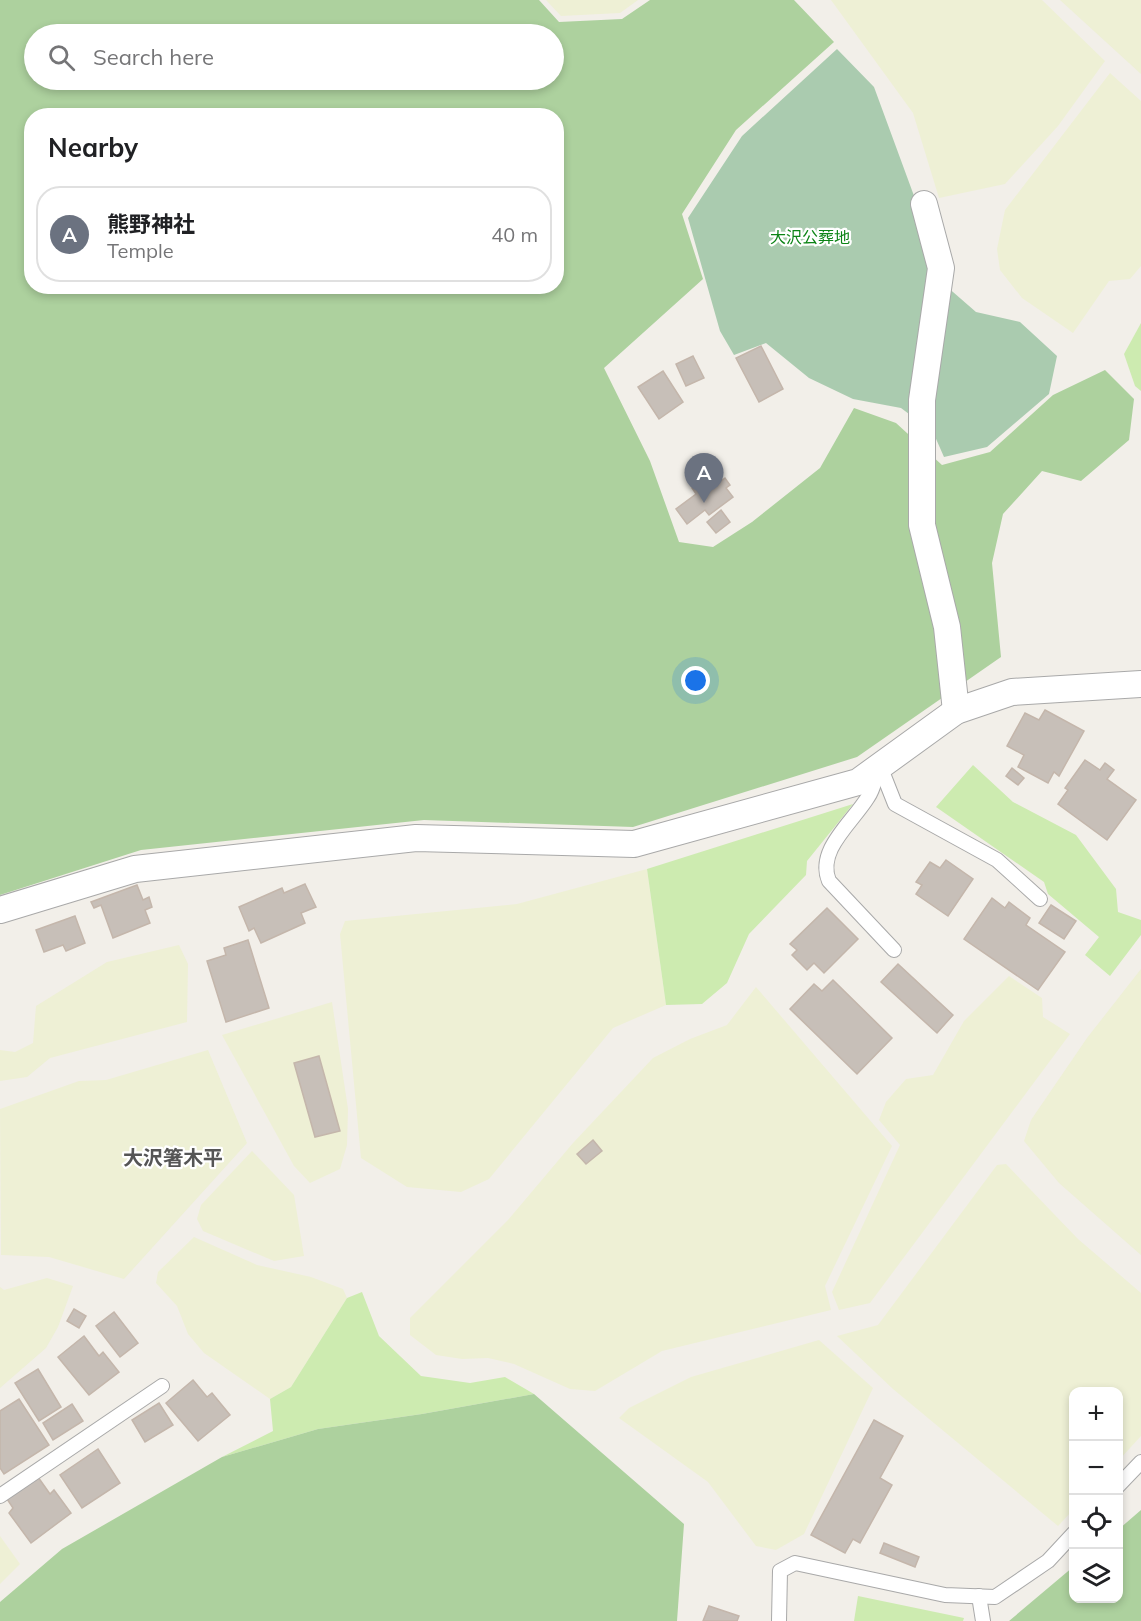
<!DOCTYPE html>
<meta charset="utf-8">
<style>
body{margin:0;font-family:Mulish,"Noto Sans JP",sans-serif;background:#f6f6f6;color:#202124}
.controls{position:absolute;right:18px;bottom:18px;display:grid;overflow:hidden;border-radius:12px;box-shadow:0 3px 9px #0003}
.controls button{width:54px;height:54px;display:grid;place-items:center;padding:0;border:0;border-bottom:2px solid #e0e0e0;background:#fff;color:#202124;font:30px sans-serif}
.you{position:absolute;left:696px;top:681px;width:21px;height:21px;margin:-15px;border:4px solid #fff;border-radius:50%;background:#1a73e8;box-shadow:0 0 0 9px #1a73e833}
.badge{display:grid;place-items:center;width:39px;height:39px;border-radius:50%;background:#d40000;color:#fff;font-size:20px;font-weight:700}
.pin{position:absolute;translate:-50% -50px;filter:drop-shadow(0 2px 3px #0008)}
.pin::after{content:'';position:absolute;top:32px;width:21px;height:18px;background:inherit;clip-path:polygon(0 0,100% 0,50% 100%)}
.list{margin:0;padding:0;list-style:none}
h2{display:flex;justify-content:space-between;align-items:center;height:78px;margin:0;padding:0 24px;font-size:26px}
h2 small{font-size:20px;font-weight:400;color:#757577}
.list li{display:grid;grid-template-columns:39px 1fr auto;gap:18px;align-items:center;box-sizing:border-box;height:96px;margin:0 12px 12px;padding:0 12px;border:2px solid #e0e0e0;border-radius:24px}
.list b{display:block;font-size:22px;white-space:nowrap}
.list p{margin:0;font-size:20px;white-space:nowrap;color:#757577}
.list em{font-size:20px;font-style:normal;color:#757577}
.icon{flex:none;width:33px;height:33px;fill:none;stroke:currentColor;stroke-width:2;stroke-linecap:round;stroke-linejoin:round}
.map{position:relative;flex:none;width:1141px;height:1621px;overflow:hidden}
.search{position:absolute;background:#fff;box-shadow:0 3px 9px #0003;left:24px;top:24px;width:540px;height:66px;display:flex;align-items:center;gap:15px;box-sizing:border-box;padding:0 21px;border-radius:33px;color:#757577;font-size:22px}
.panel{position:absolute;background:#fff;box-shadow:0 3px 9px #0003;left:24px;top:108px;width:540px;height:186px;border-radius:24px}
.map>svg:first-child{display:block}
</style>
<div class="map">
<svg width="1141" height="1621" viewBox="0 0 1141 1621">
<rect width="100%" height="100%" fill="#f2efe9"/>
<g fill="#eef0d5">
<polygon points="546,0 638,0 620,13 561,16"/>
<polygon points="831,0 1042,0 1105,61 1058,126 1005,184 939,198 913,113"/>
<polygon points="1060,0 1141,0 1141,74"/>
<polygon points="1110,73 1141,101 1141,266 1130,279 1109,281 1073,333 1022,298 1000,270 997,249 1005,210"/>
<polygon points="647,869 666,1005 613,1028 489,1179 461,1192 407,1187 361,1158 340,934 345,921 517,904"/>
<polygon points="179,945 188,964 187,1022 50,1058 27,1077 0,1081 0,1050 15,1052 33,1043 36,1006 107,962"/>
<polygon points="1141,969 1141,1255 1059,1183 1024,1141 1031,1120 1087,1038"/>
<polygon points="1009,976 1042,998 1043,1017 1070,1034 870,1303 839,1310 832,1292 900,1145 879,1120 886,1102 906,1079 933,1075 964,1021"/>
<polygon points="756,987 892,1146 825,1286 831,1310 662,1351 595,1391 570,1389 514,1364 488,1358 462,1359 436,1355 410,1335 410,1318 508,1220 573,1143 653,1058 690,1039 727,1025"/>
<polygon points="332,1002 348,1109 347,1145 340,1169 310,1183 294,1166 222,1035"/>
<polygon points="208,1050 247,1143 124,1279 49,1257 1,1255 0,1109 79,1081 106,1080"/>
<polygon points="252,1151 294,1195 304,1256 274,1261 203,1231 197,1219 201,1205"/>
<polygon points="1006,1164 1078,1239 1141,1293 1141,1436 1119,1460 1118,1392 1074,1392 1073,1510 1058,1526 893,1389 837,1336 878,1325 997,1165"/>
<polygon points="194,1237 257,1265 311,1277 343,1289 347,1298 291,1387 270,1399 204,1353 188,1334 177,1306 156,1283 158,1272"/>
<polygon points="47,1278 73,1286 58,1327 46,1348 0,1388 0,1287 4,1290"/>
<polygon points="819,1340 873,1388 804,1534 776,1550 756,1546 708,1482 619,1418 629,1408 691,1377"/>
<polygon points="0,1536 20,1564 0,1584"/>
</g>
<g fill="#cdebb0">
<polygon points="1141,323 1141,391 1135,386 1124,354"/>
<polygon points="973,765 1013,802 1076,835 1116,889 1118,912 1141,920 1141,935 1110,976 1085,955 1099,937 1048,894 1044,882 936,807"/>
<polygon points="853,804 807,861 806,875 749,934 727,983 702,1004 666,1005 647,869"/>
<polygon points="362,1292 379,1336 421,1376 470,1383 505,1377 534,1394 422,1414 318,1429 222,1457 273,1431 270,1399 291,1387 347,1298"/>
<polygon points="858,1596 964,1618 963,1621 854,1621"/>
</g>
<g fill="#add19e" fill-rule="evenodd">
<path d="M0,0h539l20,22 63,-3 28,-19h144l40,42 -98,88 -54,84 21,65 -99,89 46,93 29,81 34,5 39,-25 68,-54 34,-60 42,15 46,42 48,-13 63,-57 52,-25 29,29 -5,41 -48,41 -39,-10 -39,43 -11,49 9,94 -144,100 -224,70 -209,-7 -283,30 -141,45zM34,34h520v46h-520zM32,116h524v170h-524z"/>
<polygon points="534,1394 684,1524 677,1621 0,1621 0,1602 62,1549 222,1457 318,1429 422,1414"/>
<polygon points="1141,1510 1141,1621 1009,1621 1073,1567 1074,1598 1118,1598 1119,1529"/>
</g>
<polygon fill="#aacbaf" points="837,49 874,87 917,204 930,272 976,312 1020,322 1057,356 1049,394 987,447 944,457 933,432 901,408 853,399 809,378 766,343 734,355 720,331 688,218 742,136"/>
<g fill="#c7bfb8" stroke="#c4b6ab" stroke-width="1.5">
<polygon points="761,346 783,389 759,402 736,358"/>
<polygon points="693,356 704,378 686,386 676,364"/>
<polygon points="663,371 683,402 659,419 638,387"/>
<polygon points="713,472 720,482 725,478 730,485 726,488 733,497 709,515 705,510 687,524 676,509 696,494 692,488"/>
<polygon points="721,510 730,522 716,533 707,522"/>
<polygon points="1045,710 1084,731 1059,776 1054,772 1048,783 1018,767 1024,755 1007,746 1025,713 1039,720"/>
<polygon points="1085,760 1100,770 1105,763 1114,770 1107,779 1136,800 1107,840 1058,804 1068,790 1065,788"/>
<polygon points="1012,768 1024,778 1018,785 1006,776"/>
<polygon points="946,860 973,879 948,916 916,894 922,885 916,882 930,862 940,868"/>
<polygon points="305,884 316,907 301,913 305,923 261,943 254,928 249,931 239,907 282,888 284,893"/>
<polygon points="137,885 143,900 149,897 152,907 145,910 150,923 113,938 101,905 94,908 91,902"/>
<polygon points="992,898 1005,908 1009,902 1030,918 1026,925 1065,952 1038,990 964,939"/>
<polygon points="1051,905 1076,921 1064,939 1039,923"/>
<polygon points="827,908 858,939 824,973 814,963 807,970 792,955 797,950 790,944"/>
<polygon points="75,916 85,943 66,951 63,945 44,952 36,930"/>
<polygon points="248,940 269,1008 226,1022 207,961 226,955 224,948"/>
<polygon points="898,964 953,1015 937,1033 881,982"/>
<polygon points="833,980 892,1038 857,1074 790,1009 814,984 822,991"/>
<polygon points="319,1056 340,1131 315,1137 294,1063"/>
<polygon points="593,1140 602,1151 586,1164 577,1154"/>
<polygon points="74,1309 86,1316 79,1328 67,1321"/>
<polygon points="114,1312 138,1343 120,1357 96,1326"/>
<polygon points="84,1336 99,1356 103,1352 119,1372 89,1395 58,1357"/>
<polygon points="38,1369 61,1407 39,1421 15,1383"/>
<polygon points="193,1380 207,1397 212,1393 230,1415 198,1441 166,1403"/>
<polygon points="19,1399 49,1445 4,1474 0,1468 0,1411"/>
<polygon points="159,1403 173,1425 145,1442 132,1420"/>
<polygon points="72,1404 83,1421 53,1440 43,1423"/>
<polygon points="874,1420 903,1436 880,1478 892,1485 860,1543 853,1539 845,1553 811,1535"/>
<polygon points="98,1449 120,1483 82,1508 60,1475"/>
<polygon points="38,1477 50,1494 54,1490 71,1513 31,1543 9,1513 13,1508 7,1499"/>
<polygon points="884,1543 919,1557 915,1567 880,1553"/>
<polygon points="709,1606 739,1616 737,1621 703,1621"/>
</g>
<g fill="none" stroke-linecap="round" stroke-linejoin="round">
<g stroke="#a9a9a9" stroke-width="16">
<g id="service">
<polyline points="880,766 895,804 997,860 1040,899"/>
<path d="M878,771c-3,9 -5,19 -10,26 -15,25 -52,53 -39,84l65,69"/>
<polyline points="1118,1486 1141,1462"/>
<polyline points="0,1496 162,1386"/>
<polyline points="979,1596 983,1621"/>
<polyline points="779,1621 780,1571 795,1563 945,1595 995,1597 1048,1561 1074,1533"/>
</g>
</g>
<g stroke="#a9a9a9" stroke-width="28">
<g id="minor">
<polyline points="924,204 941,268 922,400 922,525 947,627 956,711"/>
<polyline points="0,910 135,869 416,838 634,844 858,782 956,711 1012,692 1141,684"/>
</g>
</g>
<use href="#service" stroke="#fff" stroke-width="14"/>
<use href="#minor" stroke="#fff" stroke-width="26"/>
</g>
<g text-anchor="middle" stroke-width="4.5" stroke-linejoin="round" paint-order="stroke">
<g font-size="16" fill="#0c8416" stroke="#fff">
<text x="810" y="243">大沢公葬地</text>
</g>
<g font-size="20" font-weight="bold" fill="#555" stroke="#fff">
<text x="173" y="1165">大沢箸木平</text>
</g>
</g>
</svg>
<div class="controls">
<button>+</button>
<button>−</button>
<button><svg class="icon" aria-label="locate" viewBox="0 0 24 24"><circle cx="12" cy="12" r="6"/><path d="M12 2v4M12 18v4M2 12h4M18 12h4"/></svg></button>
<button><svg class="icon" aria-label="layers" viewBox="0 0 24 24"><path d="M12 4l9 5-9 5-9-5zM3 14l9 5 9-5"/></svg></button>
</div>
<div class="you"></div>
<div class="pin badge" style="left:704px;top:503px;background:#6b7280">A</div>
<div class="search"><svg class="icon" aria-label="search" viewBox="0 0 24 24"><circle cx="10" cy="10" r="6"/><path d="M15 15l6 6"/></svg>Search here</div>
<section class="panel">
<h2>Nearby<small></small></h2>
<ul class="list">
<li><span class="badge" style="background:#6b7280">A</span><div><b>熊野神社</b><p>Temple</p></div><em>40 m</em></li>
</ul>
</section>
</div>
